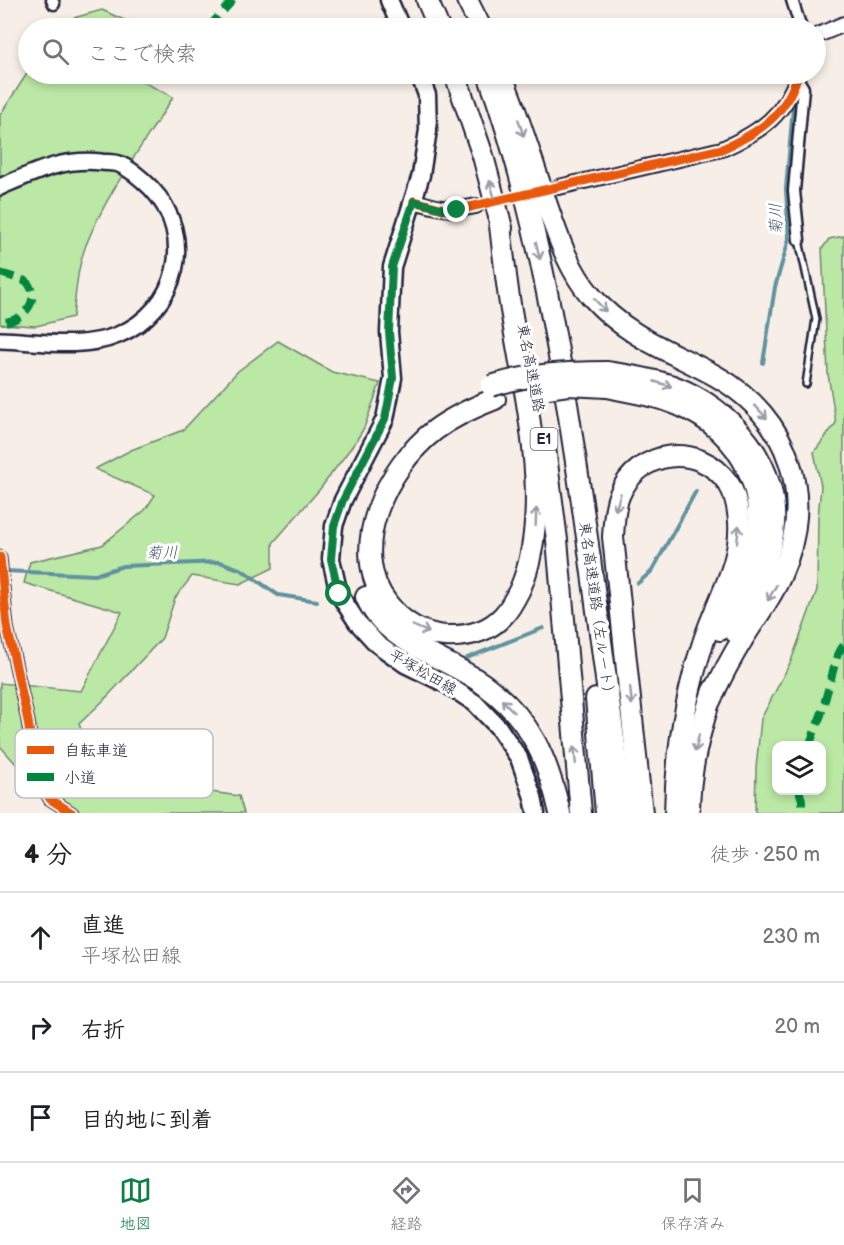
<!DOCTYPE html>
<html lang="ja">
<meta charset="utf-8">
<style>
body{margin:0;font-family:"Balsamiq Sans","Klee One",sans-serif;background:#f2f2f2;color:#202124}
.controls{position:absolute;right:18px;bottom:18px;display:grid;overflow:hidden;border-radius:12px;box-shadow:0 3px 9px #0003}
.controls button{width:54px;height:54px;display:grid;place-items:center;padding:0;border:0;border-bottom:2px solid #e0e0e0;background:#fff;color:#202124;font:30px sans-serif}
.stop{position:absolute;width:18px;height:18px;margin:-14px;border:4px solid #0b8043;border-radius:50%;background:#fff}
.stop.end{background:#0b8043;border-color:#fff;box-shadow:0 2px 6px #0008}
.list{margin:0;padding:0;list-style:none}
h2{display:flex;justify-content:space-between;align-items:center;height:78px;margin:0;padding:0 24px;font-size:26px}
h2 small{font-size:20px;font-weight:400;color:#757577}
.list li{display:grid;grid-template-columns:39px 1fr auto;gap:18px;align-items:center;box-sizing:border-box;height:90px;padding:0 24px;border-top:2px solid #e0e0e0}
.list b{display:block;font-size:22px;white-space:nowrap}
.list p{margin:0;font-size:20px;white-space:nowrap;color:#757577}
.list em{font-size:20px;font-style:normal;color:#757577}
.icon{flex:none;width:33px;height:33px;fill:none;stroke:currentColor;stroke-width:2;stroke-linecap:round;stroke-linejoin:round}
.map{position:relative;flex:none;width:844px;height:813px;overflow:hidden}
.search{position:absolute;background:#fff;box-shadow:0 3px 9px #0003;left:18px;right:18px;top:18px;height:66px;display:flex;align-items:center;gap:15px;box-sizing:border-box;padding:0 21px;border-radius:33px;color:#757577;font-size:22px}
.sheet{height:348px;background:#fff}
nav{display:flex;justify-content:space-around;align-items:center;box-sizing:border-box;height:84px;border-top:2px solid #e0e0e0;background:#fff;font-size:16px;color:#757577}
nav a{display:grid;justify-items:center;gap:3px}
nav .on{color:#0b8043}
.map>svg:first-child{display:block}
</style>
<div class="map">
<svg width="844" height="813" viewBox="0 0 844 813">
<rect width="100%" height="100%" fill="#f7efe7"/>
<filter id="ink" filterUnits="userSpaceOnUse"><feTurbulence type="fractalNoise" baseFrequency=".0167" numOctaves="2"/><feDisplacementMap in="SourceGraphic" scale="12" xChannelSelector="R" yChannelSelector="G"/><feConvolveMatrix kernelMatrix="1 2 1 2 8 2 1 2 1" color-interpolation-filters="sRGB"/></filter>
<g filter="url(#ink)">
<g fill="#bbe8a5" stroke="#6e8570" stroke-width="1.5" fill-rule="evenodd">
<polygon points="102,10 140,27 140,28 41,28 41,27"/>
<path d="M28,72v2h100l45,23c-30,48 -66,95 -87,148 -9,23 -10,48 -13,72l-37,9 -36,-2v-209z"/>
<path d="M844,236v577h-89l1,-45 5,-49 30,-58 26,-71 1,-73 3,-31 -7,-34 22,-29 -8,-49 -6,-125 7,-10zM776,746h46v44h-46z"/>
<polygon points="278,341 332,372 380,383 364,428 356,441 320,489 273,543 273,568 240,584 192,576 175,598 162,638 104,700 79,724 94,762 196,790 239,796 244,813 75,813 40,791 0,746 0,683 81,691 122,612 24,583 30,562 102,545 145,510 155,495 95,469 131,450 183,430 238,371"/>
</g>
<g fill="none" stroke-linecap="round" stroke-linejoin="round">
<g stroke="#61929f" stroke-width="4">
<polyline points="763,363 775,287 789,239 786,189 793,108"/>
<polyline points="4,571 95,575 123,566 220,562 242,570 278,595 317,601"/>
<polyline points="638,583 652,571 696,491"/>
<polyline points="467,658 543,628"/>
</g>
<polyline stroke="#ccc6c5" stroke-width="14" stroke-dasharray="14 7" stroke-linecap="butt" points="476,206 559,187"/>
<g stroke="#22223b" stroke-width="10">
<polyline id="service" points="799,240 816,319 806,384"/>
</g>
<g stroke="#22223b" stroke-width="15">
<g id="minor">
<polyline points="52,0 54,4"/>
<polyline points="792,0 801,28"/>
<polyline points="797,78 803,88 794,191 799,240"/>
<polyline points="0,557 7,626 28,721 35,770 39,781 50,799 72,813"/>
</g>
</g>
<g stroke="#22223b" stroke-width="18">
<g id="tertiary">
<polyline points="816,36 844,24"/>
<path d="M559,187l163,-38c38,-17 64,-34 76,-75"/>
<path d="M414,201c25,7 35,11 62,5"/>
</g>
</g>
<g stroke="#22223b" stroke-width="20">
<path id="secondary" d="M0,187c35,-15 62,-29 101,-25 5,1 12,0 18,2 12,5 23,15 32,24 46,48 27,122 -33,147 -36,15 -80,6 -118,5"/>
</g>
<g stroke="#22223b" stroke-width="21">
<g id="primary">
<polyline points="389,0 401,28"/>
<polyline points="419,74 427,95 428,130 421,175 392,267 389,332 393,378 385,419 343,500 334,526 331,559 339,594 357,622 377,644 405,664 446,684 475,703 498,727 519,758 533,797 536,813"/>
</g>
</g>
<g stroke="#22223b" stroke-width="24">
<g id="motorway">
<polyline points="427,0 439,28"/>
<polyline points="467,0 481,28"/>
<polyline points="455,74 483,156 502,228"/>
<path d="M488,74c43,120 67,248 86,375 19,121 33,243 50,364"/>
<path d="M501,74c19,44 32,91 48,137 10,29 21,60 42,85 37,42 78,54 125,80 74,42 100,121 65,199 -9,22 -24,41 -37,62 -13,21 -24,42 -34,64"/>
<path d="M606,372c22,3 45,7 67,14 59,22 110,81 100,148 -6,35 -23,66 -38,98"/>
<path d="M607,387c19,4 39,7 58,13 70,23 106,83 89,154 -6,27 -22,51 -34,76"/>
<path d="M495,399c-21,8 -41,17 -60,31 -48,37 -90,120 -47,174 14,18 34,30 57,32 22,1 43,-4 58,-20 7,-7 13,-19 17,-27 34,-78 5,-191 -8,-273 -6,-33 -9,-66 -13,-99"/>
<polyline points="544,440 557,540 581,813"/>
<path d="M366,597c20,48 82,60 120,89 45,33 62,74 74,127"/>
<polyline points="596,699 606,813"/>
<path d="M642,813l-29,-276c1,-13 1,-28 6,-41 18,-46 80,-55 109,-13 8,11 10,26 11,39 3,42 -24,82 -36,121 -18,54 -27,113 -28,170"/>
<path d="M689,813c0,-43 11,-83 24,-123"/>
</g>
</g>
<use href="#service" stroke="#fff" stroke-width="5"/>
<use href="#minor" stroke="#fff" stroke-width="10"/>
<use href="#tertiary" stroke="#fff" stroke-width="14"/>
<use href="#secondary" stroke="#fff" stroke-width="15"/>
<use href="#primary" stroke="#fff" stroke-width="16"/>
<use href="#motorway" stroke="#fff" stroke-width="20"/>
<g stroke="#22223b" stroke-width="24" stroke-linecap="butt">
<g id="motorway-bridge">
<path d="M491,386c37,-12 76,-14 115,-14"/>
<polyline points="547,388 568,385 607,387"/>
</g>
</g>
<use href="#motorway-bridge" stroke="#fff" stroke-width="20"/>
<g stroke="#00873e" stroke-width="8" stroke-dasharray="15 8" stroke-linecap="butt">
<polyline points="208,28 233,0"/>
<path d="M0,273l26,8c18,18 -5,43 -26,41"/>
<polyline points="809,746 821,715 838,653 844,645"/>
<polyline points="799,790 802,800 802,813"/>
</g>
<g stroke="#fff" stroke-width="13">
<g id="cycleway">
<path d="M414,201l33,9h10l265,-61c38,-17 64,-34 76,-75"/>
<polyline points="0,557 7,626 28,721 35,770 39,781 50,799 72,813"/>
</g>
</g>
<use href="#cycleway" stroke="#e8590c" stroke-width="9"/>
</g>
<defs><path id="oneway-shaft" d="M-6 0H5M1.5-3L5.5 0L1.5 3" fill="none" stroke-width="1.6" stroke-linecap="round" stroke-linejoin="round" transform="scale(1.5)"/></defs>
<g stroke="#9c9ca7">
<use href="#oneway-shaft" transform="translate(521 128) rotate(72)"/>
<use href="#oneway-shaft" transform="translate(492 189) rotate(-105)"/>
<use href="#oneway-shaft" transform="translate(538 251) rotate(77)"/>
<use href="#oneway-shaft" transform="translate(600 305) rotate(47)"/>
<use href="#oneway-shaft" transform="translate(663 384) rotate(16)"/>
<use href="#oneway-shaft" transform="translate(761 412) rotate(47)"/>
<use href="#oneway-shaft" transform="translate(618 502) rotate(107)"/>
<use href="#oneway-shaft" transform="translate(536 517) rotate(-88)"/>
<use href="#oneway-shaft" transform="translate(738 534) rotate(-84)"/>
<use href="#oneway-shaft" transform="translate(772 593) rotate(119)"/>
<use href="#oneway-shaft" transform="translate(421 629) rotate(23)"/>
<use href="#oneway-shaft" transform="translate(631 696) rotate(84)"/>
<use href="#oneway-shaft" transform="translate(508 706) rotate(-135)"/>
<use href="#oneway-shaft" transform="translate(697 743) rotate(103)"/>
<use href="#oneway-shaft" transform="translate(575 755) rotate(-95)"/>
</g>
</g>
<g fill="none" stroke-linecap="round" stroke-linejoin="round" filter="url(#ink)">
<polyline stroke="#0b8043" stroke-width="8" points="339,594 331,559 334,526 343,500 385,419 393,378 389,332 392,267 414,201 447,210 457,210"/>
</g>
<g text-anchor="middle" stroke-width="6" stroke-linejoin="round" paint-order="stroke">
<rect fill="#fff" stroke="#646476" stroke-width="1.5" x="530.5" y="428" width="27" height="22" rx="4.5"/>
<g font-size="14" font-weight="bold" fill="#22223b">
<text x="544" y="444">E1</text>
</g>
<g font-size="15" fill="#22223b" stroke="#fff">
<text transform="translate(531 368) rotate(79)" y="5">東名高速道路</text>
<text transform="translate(597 611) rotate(82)" y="5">東名高速道路（左ルート）</text>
<text transform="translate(423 672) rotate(30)" y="5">平塚松田線</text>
</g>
<g font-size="16" font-style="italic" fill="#425a6d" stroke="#fff">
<text transform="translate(775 219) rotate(-92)" y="6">菊川</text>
<text transform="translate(162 552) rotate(-2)" y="6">菊川</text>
</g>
</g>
<rect x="15" y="729" width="198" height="69" rx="9" fill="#fff" stroke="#bdbdc4" stroke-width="1.5"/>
<rect x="27" y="746" width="27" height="8" fill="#e8590c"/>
<rect x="27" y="773" width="27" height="8" fill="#00873e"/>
<g font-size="16" fill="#22223b">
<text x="64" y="756">自転車道</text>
<text x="64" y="783">小道</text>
</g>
</svg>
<div class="controls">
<button><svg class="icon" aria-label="layers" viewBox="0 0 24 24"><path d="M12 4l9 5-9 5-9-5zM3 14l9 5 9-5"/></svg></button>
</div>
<div class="stop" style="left:339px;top:594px"></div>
<div class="stop end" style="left:457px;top:210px"></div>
<div class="search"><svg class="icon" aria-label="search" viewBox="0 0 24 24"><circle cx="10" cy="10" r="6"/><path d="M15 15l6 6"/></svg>ここで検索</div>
</div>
<section class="sheet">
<h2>4 分<small>徒歩 · 250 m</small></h2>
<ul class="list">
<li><svg class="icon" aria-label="ahead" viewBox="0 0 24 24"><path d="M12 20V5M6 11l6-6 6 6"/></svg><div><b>直進</b><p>平塚松田線</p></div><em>230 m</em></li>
<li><svg class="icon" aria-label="right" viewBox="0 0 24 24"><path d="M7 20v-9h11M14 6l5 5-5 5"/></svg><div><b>右折</b></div><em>20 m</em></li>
<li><svg class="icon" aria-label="arrive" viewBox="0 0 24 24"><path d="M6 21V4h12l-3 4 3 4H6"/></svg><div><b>目的地に到着</b></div></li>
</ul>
</section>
<nav>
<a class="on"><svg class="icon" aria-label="map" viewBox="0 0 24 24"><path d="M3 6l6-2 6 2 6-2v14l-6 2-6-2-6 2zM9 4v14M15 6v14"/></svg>地図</a>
<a><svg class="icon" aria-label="directions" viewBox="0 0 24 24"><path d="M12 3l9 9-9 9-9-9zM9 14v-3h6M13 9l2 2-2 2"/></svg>経路</a>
<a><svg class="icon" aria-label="saved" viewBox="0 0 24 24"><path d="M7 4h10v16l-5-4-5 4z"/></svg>保存済み</a>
</nav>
